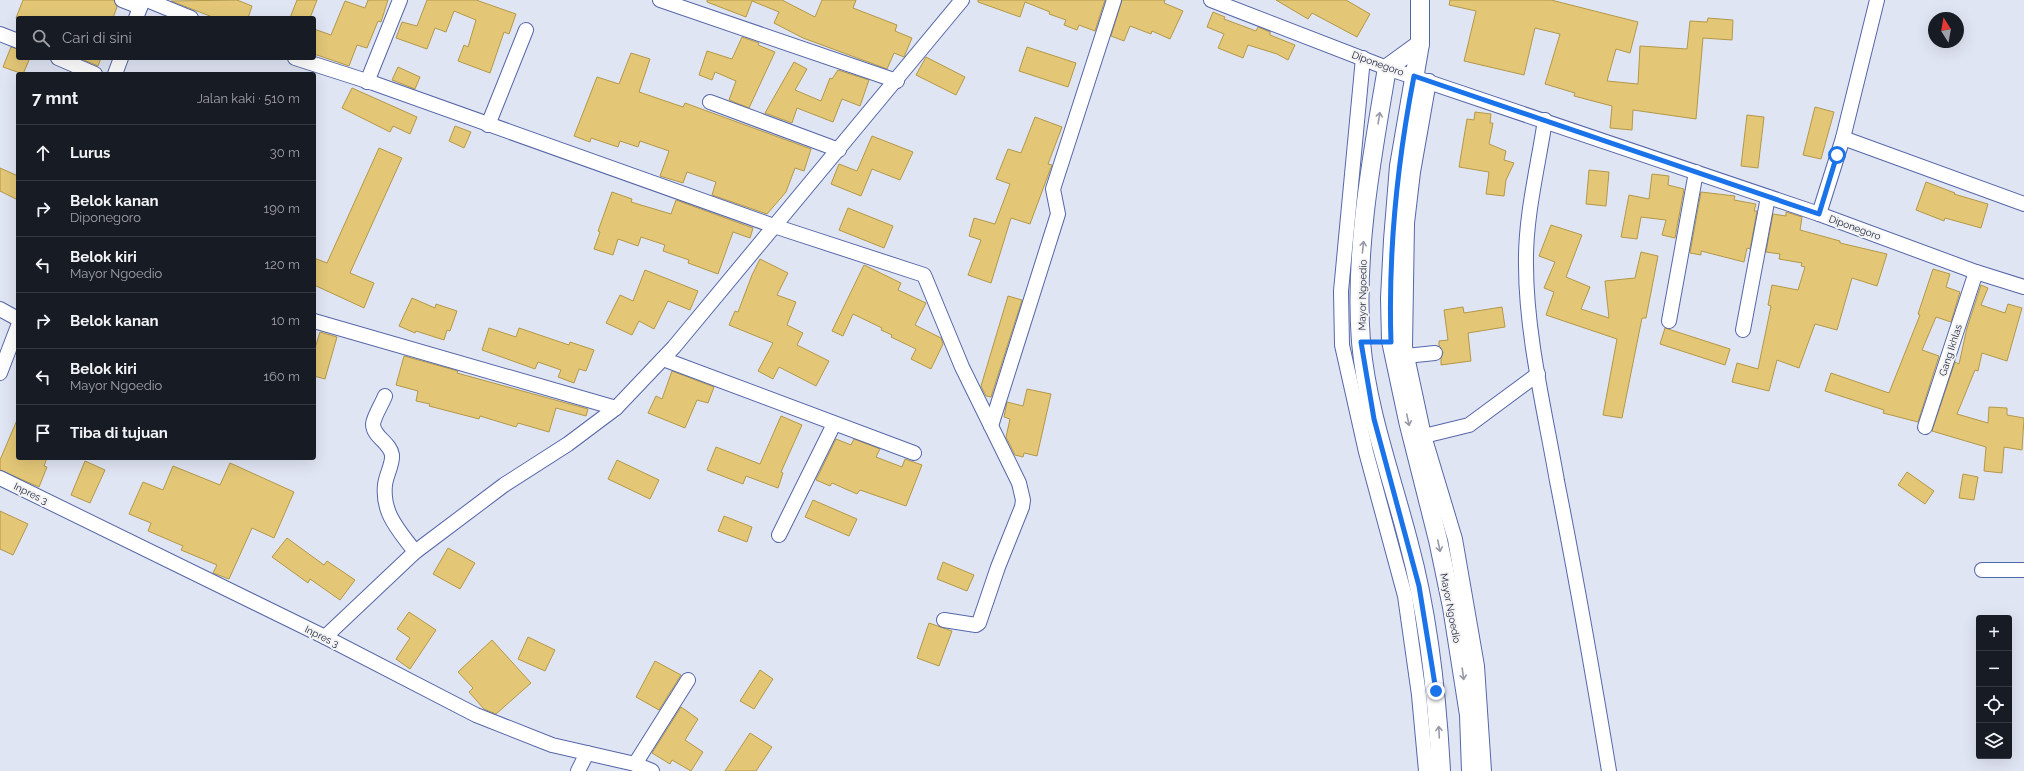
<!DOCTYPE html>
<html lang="id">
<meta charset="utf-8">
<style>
body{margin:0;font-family:Raleway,sans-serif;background:#20242c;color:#f1f3f6}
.controls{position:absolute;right:12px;bottom:12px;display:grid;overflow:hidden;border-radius:4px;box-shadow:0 4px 16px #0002}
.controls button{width:36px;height:36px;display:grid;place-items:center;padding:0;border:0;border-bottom:1px solid #363941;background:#171b24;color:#f1f3f6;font:20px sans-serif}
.compass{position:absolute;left:1928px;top:12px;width:36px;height:36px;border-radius:50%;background:#171b24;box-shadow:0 4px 16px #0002;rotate:349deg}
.stop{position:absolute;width:12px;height:12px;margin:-9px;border:3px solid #1a73e8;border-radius:50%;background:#fff}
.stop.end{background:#1a73e8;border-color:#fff;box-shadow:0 1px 4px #0008}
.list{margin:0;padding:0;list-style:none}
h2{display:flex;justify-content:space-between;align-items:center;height:52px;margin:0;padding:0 16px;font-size:17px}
h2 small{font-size:13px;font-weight:400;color:#9ea1a6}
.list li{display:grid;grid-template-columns:26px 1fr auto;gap:12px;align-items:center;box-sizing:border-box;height:56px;padding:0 16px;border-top:1px solid #363941}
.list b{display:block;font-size:15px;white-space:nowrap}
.list p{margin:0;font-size:13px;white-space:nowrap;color:#9ea1a6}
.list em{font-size:13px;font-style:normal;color:#9ea1a6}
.icon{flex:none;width:22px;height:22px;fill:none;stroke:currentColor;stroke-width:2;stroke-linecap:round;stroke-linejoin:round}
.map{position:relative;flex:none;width:2024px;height:771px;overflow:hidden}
.search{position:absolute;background:#171b24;box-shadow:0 4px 16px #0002;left:16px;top:16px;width:300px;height:44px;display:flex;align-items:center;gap:10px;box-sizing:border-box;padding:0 14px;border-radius:4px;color:#9ea1a6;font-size:15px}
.panel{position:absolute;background:#171b24;box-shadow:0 4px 16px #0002;left:16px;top:72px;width:300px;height:388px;border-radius:4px}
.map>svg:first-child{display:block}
</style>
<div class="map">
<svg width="2024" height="771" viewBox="0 0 2024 771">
<rect width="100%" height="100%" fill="#e0e5f4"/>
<g fill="#e3c777" stroke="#b39848">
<polygon points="23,0 114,0 117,7 113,18 16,18"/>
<polygon points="237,0 252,6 248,18 215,18 171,1"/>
<polygon points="297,0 317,0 310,18 290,18"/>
<polygon points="368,0 388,0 381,22 378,21 367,48 357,45 349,66 314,54 314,29 331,35 345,1 365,8"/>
<polygon points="427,0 476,0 516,14 509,34 504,32 490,73 458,61 464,45 468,47 476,20 454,11 446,32 435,28 427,49 396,38 402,22 417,26"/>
<polygon points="707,0 782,0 815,17 822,0 856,0 853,8 897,25 895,31 912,38 904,57 894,53 887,69 803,38 774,23 779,12 752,1 746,17 707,2"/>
<polygon points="978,0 1105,0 1095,31 1079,25 1077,30 1064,25 1066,20 1049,14 1050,12 1025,2 1020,17 978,2"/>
<polygon points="1122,0 1165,0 1164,3 1183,11 1170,39 1152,31 1151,34 1130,26 1124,41 1111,36"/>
<polygon points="1276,0 1346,0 1370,14 1357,37 1312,13 1308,19"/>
<polygon points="1450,0 1551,0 1638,22 1630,53 1616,49 1607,81 1638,84 1640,46 1687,49 1690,21 1707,22 1708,18 1733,20 1732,40 1703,38 1696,119 1633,110 1632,130 1610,128 1612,106 1574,96 1575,93 1545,84 1560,34 1535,28 1524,75 1464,61 1476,11 1449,5"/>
<polygon points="1213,12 1225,17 1224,19 1256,31 1258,27 1270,32 1270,35 1295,45 1288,60 1277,54 1248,45 1243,58 1218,48 1224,34 1207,27"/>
<polygon points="742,37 759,43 758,45 775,52 749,108 729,100 736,81 715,72 712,80 699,75 707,51 732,59"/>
<polygon points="11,47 18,49 18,58 30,58 23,74 3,67"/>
<polygon points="1027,47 1076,63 1068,87 1019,71"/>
<polygon points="631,53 650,59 639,92 683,107 685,103 811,149 804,171 795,168 786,192 767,214 712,195 716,182 687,172 683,183 660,176 669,151 640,141 638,147 620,141 618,147 591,138 590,142 574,136 597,77 619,84"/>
<polygon points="926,57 965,77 956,95 916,75"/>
<polygon points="79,58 101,58 98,66"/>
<polygon points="794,62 807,69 795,90 821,101 830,78 832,79 838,70 869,80 860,106 842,99 833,122 797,108 792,123 765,113"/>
<polygon points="398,67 420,77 415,89 392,80"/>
<polygon points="352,88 417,117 410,134 393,126 390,132 342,108"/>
<polygon points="1815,107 1834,112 1821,159 1803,155"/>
<polygon points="1475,112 1491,114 1490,123 1493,123 1489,144 1506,151 1504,160 1514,163 1506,180 1504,196 1486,194 1489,172 1459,167 1467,119 1474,120"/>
<polygon points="1747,115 1764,117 1758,168 1741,166"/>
<polygon points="1035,117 1062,127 1048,164 1052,165 1050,170 1030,224 1011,218 991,283 968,275 981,240 969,236 974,218 995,224 1010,184 996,179 1008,149 1021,153"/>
<polygon points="455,126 471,132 464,148 449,141"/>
<polygon points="872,136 913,152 900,180 872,169 861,196 831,184 839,164 857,171"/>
<polygon points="379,148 402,158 350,273 374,283 364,308 314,285 314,258 327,263"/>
<polygon points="0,168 18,176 18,200 0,191"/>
<polygon points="1589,170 1609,172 1606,206 1586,204"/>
<polygon points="1652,174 1669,176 1668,185 1684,189 1675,238 1662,235 1666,220 1641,217 1637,239 1621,237 1629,195 1649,199"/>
<polygon points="1926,182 1955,193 1954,194 1988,204 1981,228 1945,218 1944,221 1916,210"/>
<polygon points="612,192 632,199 631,202 671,214 676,200 753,228 750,238 733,232 718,274 688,263 689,260 663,251 665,245 641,237 638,246 618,239 613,255 594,249 600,232 598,231"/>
<polygon points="1701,192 1735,196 1734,200 1756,204 1754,211 1757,211 1750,249 1747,248 1744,262 1701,251 1701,255 1690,253"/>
<polygon points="848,208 893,226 884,248 839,230"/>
<polygon points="1786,212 1802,217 1800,230 1840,241 1840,243 1887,254 1877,286 1852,278 1837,330 1815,324 1799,368 1777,360 1769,391 1732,382 1737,363 1758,369 1771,306 1768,305 1772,285 1798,290 1805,267 1801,266 1802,263 1779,259 1780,254 1766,252 1773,214 1786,216"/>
<polygon points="1551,225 1582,235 1566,277 1590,287 1581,309 1609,318 1605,281 1635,278 1641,252 1658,256 1646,318 1642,318 1622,418 1603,415 1617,339 1546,315 1554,292 1544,288 1555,262 1539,256"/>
<polygon points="760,259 788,273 777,295 796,302 787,325 803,333 797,345 829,361 816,386 779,367 773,379 758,371 773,343 729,325 735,311 738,312 752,275"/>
<polygon points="864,265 901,283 898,290 926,303 915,325 941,338 943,344 931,369 911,359 916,349 891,337 892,335 881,330 882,328 853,314 843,336 832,331"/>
<polygon points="1933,269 1950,274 1946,287 1960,292 1951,322 1936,317 1922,350 1939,356 1918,422 1883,413 1884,410 1825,391 1831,373 1889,393 1920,315 1918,314"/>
<polygon points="645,270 698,291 690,310 668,301 654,329 639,321 632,335 606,323 620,295 633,301"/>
<polygon points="1981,285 1988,288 1981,305 2005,313 2008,304 2022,308 2007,361 1982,353 1978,371 1975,370 1957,414 1988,423 1989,407 2007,408 2007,415 2024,418 2022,450 2004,447 2002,473 1984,471 1986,447 1932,431 1955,362 1959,364 1967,328"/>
<polygon points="1008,296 1022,300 991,397 986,396 981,386"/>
<polygon points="412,298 435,308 436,304 457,311 450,331 447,330 444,340 416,331 415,333 399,326"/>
<polygon points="1463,307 1464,313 1502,307 1505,327 1468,333 1471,361 1441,365 1441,359 1443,352 1439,346 1439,341 1448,340 1444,310"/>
<polygon points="489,328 516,337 519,328 569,345 570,342 594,350 586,371 579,369 574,383 558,377 561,370 538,362 535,369 482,350"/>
<polygon points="1665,328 1730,349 1725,365 1660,344"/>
<polygon points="320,332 337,337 325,379 314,376 314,351"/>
<polygon points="404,356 458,371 457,373 588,409 586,416 556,408 549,432 518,423 516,427 480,416 479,419 429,406 430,404 416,401 418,391 396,385"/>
<polygon points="672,371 714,387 708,403 697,400 685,428 648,413 656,396 662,399"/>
<polygon points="1027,389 1051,394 1037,456 1024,453 1023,457 1015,455 1006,437 1010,419 1004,417 1007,402 1023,406"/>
<polygon points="781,416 802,425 781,472 783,473 778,488 746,476 743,484 707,470 716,447 760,464"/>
<polygon points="17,420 18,458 47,458 44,466 47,467 39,487 0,470 0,460"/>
<polygon points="836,439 851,445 854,439 880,449 876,457 902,467 905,459 922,465 906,506 860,490 857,494 832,483 830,486 816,480"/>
<polygon points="617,460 659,480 650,499 608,479"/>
<polygon points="85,461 105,470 90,503 71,495"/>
<polygon points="230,463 294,492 274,538 252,528 229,579 213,573 217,565 181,550 183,546 148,531 151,523 129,514 143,482 163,490 173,466 220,485"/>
<polygon points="1907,472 1934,491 1925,504 1898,485"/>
<polygon points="1963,474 1978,477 1974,500 1959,498"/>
<polygon points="813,500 857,519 849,536 805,517"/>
<polygon points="0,511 28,524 13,555 0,549"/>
<polygon points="724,516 752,527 747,542 718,531"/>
<polygon points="287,538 324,565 327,561 355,580 340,600 310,579 308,583 272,557"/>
<polygon points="448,548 475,563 460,589 433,574"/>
<polygon points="943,562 974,575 967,591 937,579"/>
<polygon points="409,612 436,630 410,669 396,659 410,638 397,629"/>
<polygon points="929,623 952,631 939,666 917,658"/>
<polygon points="528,637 555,650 545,671 518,659"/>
<polygon points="492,640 531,683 496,714 484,709 469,692 473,688 458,672"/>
<polygon points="655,661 681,675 659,710 636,697"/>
<polygon points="760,670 773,679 754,709 740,701"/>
<polygon points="681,707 698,719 685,740 703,752 691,771 672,760 670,764 652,753"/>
<polygon points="750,733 772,747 756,771 725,771"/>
</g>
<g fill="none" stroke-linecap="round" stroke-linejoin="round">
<g stroke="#5567a8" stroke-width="16">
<g id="minor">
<polyline points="122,0 140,7"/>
<polyline points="147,0 191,18"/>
<polyline points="660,0 897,81"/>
<polyline points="1211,0 1387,68 1819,214 1976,272 2024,287"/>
<polyline points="136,18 143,0"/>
<polyline points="0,34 18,41"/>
<polyline points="58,58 95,74"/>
<polyline points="295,58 373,83 774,226 924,275 962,367 1019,483 1023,500 1022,507 998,567 979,623 976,625 944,620"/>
<polyline points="1363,58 1341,291 1342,345 1366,452 1405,596 1419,695 1426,771"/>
<polyline points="115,74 121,58"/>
<polyline points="1429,81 1413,172 1407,223 1405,347 1424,436 1455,539 1477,666 1484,771"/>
<polyline points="367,82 400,0"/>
<polyline points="710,102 839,150"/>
<path d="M1545,120c-7,47 -20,97 -19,145 0,69 19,147 31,216 19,96 36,193 52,290"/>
<polyline points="488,125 526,30"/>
<polyline points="1843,138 2024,204"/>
<polyline points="1819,214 1843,138 1877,0"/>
<polyline points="0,309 18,319"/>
<polyline points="314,321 616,408"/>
<polyline points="1669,321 1696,172"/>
<polyline points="1743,330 1768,197"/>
<polyline points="1406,356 1435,353"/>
<polyline points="663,359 914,453"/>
<polyline points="0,373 18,326"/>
<path d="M385,396c-3,8 -11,20 -12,28 0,13 17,18 19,31 1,9 -6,20 -7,30 -3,29 14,45 30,67"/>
<polyline points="991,426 1058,214 1053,189 1114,0"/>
<polyline points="1925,427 1976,272"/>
<polyline points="1424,436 1469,425 1538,374"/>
<polyline points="0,478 325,637 476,715 552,745 635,764 652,771"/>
<polyline points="779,535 834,424"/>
<polyline points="1982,570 2024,570"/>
<polyline points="325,637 415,552 504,485 568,444 616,408 674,347 962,0"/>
<polyline points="635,764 688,680"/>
<polyline points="578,771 587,753"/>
</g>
</g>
<g stroke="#5567a8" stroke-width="20">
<g id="tertiary">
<polyline points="1420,0 1420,44 1399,166 1393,240 1390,298 1391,341 1408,421 1438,540 1452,607 1469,715 1471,771"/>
<path d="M1420,44l-33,24c-15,88 -33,184 -26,274 6,69 31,135 48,202 20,74 28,151 32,227"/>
</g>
</g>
<use href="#minor" stroke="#fff" stroke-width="14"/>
<use href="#tertiary" stroke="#fff" stroke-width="18"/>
</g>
<defs><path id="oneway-shaft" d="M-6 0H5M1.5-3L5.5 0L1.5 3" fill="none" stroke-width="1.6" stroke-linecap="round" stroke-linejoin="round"/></defs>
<g stroke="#979aa5">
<use href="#oneway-shaft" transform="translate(1379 118) rotate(-81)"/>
<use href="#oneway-shaft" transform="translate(1363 247) rotate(-84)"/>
<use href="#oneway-shaft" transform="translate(1408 420) rotate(78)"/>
<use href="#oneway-shaft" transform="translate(1439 546) rotate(78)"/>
<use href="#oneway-shaft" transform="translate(1463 674) rotate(82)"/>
<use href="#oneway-shaft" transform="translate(1439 732) rotate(-93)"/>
</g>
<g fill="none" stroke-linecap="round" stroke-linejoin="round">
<path stroke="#1a73e8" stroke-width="5" d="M1436,691l-17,-105 -45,-167 -13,-77h30c-3,-90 6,-178 23,-266l405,138 18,-59"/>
</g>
<g text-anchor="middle" stroke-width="4" stroke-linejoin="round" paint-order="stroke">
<g font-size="10" fill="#171e38" stroke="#f3f3f3">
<text transform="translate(1378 63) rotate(20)" y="4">Diponegoro</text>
<text transform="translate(1855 227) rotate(20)" y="4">Diponegoro</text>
<text transform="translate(1362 295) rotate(-89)" y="4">Mayor Ngoedio</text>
<text transform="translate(1950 350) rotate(-72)" y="4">Gang Ikhlas</text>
<text transform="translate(31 493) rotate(26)" y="4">Inpres 3</text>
<text transform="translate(1451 608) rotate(79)" y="4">Mayor Ngoedio</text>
<text transform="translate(322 636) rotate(26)" y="4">Inpres 3</text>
</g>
</g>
</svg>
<div class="controls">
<button>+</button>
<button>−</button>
<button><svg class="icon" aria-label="locate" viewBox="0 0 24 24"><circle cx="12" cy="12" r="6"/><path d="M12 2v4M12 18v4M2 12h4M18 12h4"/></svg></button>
<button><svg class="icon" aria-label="layers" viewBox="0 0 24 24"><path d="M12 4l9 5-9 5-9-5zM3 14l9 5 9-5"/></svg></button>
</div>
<svg class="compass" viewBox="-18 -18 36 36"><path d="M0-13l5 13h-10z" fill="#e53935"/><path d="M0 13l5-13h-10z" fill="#9ea1a6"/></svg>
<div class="stop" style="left:1837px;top:155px"></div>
<div class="stop end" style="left:1436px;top:691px"></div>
<div class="search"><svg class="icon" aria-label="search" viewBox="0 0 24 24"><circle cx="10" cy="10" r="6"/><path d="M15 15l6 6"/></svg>Cari di sini</div>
<section class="panel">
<h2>7 mnt<small>Jalan kaki · 510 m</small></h2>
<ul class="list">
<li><svg class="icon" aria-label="ahead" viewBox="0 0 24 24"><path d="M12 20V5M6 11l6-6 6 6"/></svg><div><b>Lurus</b></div><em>30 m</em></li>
<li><svg class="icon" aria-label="right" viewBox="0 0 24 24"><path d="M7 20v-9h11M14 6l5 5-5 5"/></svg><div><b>Belok kanan</b><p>Diponegoro</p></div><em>190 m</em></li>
<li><svg class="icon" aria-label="left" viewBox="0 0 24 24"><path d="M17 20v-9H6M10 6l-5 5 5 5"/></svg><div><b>Belok kiri</b><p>Mayor Ngoedio</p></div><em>120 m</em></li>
<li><svg class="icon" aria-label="right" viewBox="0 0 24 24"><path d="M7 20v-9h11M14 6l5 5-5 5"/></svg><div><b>Belok kanan</b></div><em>10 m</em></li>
<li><svg class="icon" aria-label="left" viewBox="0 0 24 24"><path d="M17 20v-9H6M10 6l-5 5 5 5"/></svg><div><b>Belok kiri</b><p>Mayor Ngoedio</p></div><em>160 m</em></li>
<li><svg class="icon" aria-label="arrive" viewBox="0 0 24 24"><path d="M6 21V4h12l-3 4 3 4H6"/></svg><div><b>Tiba di tujuan</b></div></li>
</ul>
</section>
</div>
